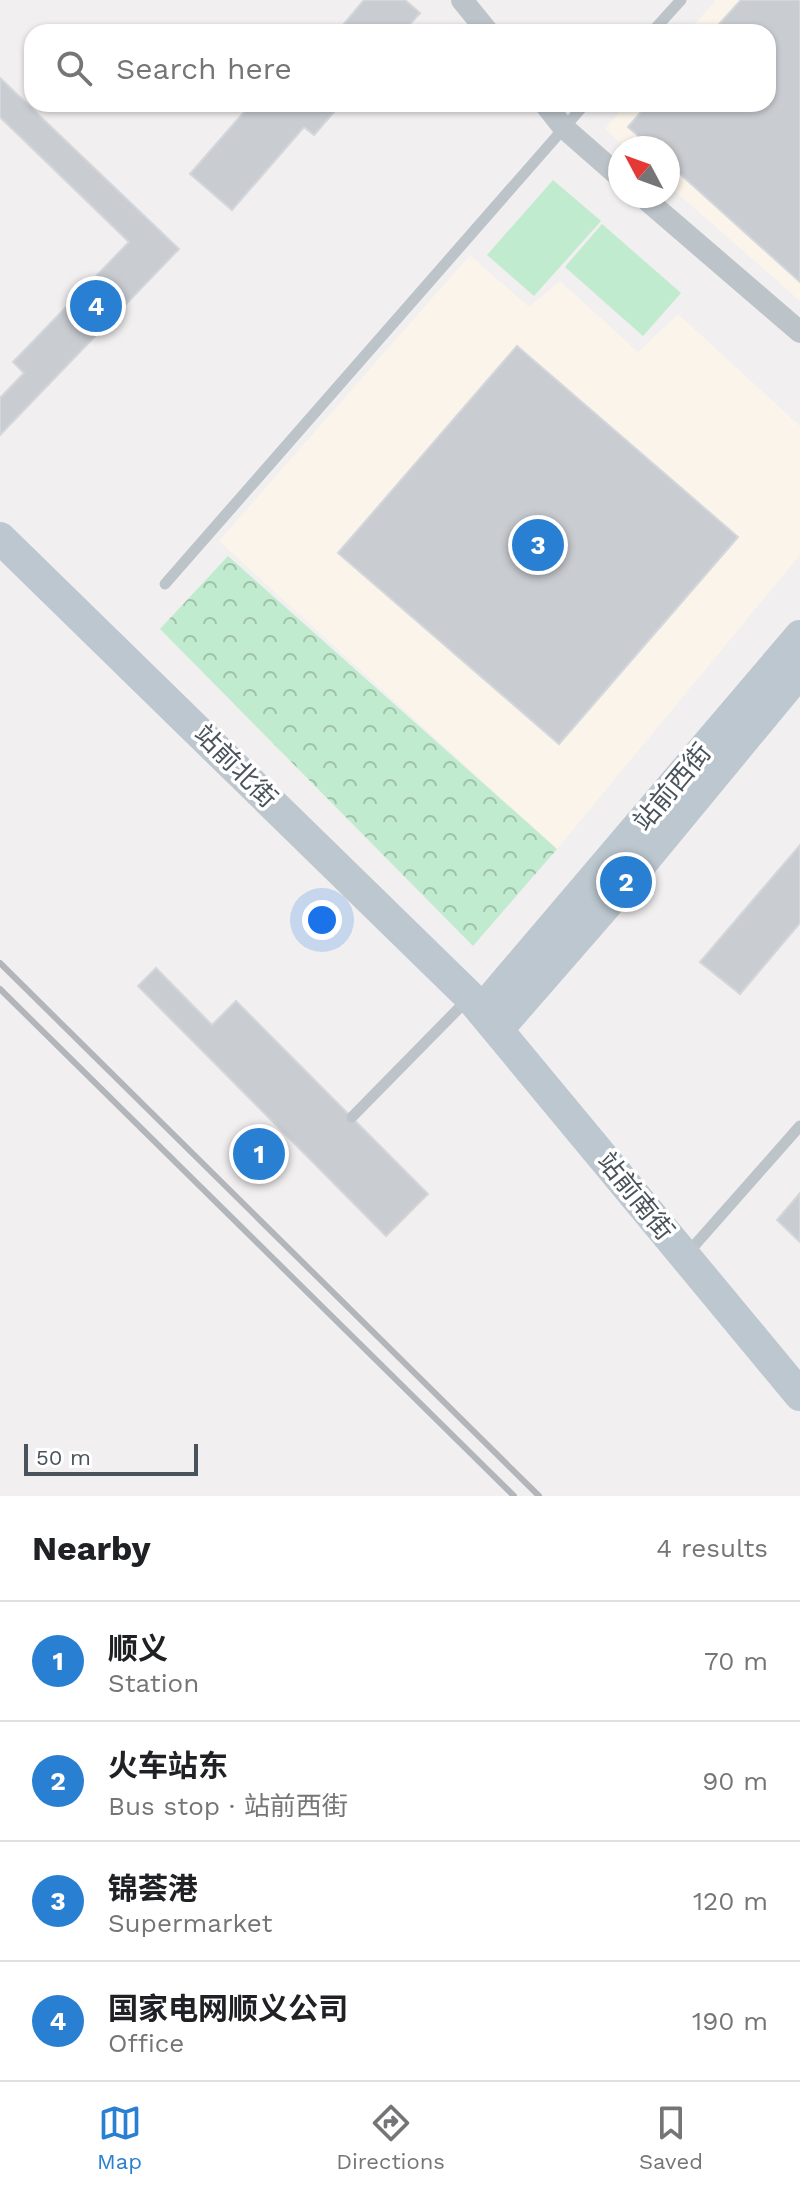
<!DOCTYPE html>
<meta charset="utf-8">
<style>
body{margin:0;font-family:"Work Sans","Noto Sans SC",sans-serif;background:#f2f2f2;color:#202124}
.compass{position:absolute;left:608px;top:136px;width:72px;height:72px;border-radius:50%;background:#fff;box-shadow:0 2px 6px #0004;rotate:311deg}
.scale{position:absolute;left:24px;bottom:20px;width:174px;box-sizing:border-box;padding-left:8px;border:4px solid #49535b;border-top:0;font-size:22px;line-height:28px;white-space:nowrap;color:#49535b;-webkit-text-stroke:6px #fff;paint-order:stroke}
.you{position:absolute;left:322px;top:920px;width:28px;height:28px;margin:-20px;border:6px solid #fff;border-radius:50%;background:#1a73e8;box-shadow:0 0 0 12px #1a73e833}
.badge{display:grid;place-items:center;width:52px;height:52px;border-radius:50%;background:#297fd1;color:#fff;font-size:26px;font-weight:700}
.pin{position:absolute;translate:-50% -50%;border:4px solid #fff;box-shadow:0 2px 8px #0006}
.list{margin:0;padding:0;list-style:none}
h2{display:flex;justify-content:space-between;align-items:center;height:104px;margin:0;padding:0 32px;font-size:34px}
h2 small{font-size:26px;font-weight:400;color:#757577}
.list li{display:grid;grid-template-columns:52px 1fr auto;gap:24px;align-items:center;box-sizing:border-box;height:120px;padding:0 32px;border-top:2px solid #e0e0e0}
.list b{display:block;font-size:30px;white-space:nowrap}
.list p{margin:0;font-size:26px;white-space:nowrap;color:#757577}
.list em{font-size:26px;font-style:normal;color:#757577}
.icon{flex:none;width:44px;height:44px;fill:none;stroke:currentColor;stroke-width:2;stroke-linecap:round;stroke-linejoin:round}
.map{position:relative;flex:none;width:800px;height:1496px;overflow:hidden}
.search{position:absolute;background:#fff;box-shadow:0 2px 6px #0004;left:24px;right:24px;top:24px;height:88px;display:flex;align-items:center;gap:20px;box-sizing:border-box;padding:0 28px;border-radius:24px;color:#757577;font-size:30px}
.sheet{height:584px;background:#fff}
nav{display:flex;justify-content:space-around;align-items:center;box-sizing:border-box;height:112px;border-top:2px solid #e0e0e0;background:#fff;font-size:22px;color:#757577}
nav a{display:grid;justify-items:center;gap:4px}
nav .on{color:#297fd1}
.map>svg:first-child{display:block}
</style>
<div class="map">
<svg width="800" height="1496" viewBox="0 0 800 1496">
<defs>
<pattern id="park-crowns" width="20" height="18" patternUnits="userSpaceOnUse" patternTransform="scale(2)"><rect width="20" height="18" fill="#c1ebce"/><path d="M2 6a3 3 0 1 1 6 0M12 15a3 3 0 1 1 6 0" fill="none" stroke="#9fc1aa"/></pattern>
</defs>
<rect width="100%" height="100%" fill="#f1efef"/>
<g fill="#faf4ea">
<polygon points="716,0 800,0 800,301 668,185 668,148 626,148 605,129 626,104 768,104 768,32 688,32"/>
<polygon points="470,255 529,307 560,281 638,352 678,314 800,426 800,555 557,849 219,541"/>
</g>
<g fill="#c1ebce">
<polygon points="553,180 601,221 534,296 487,255"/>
<polygon points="602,224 681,293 643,336 565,267"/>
</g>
<polygon fill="url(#park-crowns)" points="228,556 557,849 473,946 160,629"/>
<g fill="#c9ccd1" stroke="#d3d6da" stroke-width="2">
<polygon points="364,0 405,0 420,13 403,32 337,32"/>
<polygon points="741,0 800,0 800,282 668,163 668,148 652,148 628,127 648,104 768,104 768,32 712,32"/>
<polygon points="0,78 179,249 0,435 0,398 24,373 13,362 129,242 0,117"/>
<polygon points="251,104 341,104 314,135 304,127 232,210 190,174"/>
<polygon points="517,346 738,537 559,744 338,553"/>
<polygon points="800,845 800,923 740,994 700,962"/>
<polygon points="156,968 212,1025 236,1001 428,1194 386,1236 138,986"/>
<polygon points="800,1193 800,1242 777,1220"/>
</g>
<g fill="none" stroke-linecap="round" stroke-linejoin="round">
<g stroke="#bcc4ca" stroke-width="11">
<polyline points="652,32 681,0"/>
<polyline points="165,584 585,104"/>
<polyline points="352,1117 467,1000"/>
<polyline points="686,1255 800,1126"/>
</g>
<g stroke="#bcc4ca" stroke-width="22">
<polyline points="462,0 488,32"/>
<polyline points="545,104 563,127 620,177"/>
<polyline points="642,196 800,332"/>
</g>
<g stroke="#bcc7cf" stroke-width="32">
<polyline points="0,538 470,997 800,1395"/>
<polyline points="482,1010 800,636"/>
<polyline points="498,1029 626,882 800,671"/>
</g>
<g stroke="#b2b5b9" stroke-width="6">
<polyline points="0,963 539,1496"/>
<polyline points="0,989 514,1496"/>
</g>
</g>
<g text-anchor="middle" stroke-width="7" stroke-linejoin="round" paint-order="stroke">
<g font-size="26" fill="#49535b" stroke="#fff">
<text transform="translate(236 766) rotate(45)" y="9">站前北街</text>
<text transform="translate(672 787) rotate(-50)" y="9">站前西街</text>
<text transform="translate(636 1196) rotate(51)" y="9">站前南街</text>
</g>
</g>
</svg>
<svg class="compass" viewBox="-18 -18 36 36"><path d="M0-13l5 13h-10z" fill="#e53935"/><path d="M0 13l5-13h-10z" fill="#757577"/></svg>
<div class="scale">50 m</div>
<div class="you"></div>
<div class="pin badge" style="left:259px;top:1154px">1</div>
<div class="pin badge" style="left:626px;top:882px">2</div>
<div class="pin badge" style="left:538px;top:545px">3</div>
<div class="pin badge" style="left:96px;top:306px">4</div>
<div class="search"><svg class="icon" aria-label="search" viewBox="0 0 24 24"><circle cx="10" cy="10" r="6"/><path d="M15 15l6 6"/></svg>Search here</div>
</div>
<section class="sheet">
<h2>Nearby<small>4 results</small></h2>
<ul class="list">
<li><span class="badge">1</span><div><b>顺义</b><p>Station</p></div><em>70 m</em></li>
<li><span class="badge">2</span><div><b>火车站东</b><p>Bus stop · 站前西街</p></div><em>90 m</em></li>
<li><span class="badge">3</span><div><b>锦荟港</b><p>Supermarket</p></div><em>120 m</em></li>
<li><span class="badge">4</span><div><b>国家电网顺义公司</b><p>Office</p></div><em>190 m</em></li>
</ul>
</section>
<nav>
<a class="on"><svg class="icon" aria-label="map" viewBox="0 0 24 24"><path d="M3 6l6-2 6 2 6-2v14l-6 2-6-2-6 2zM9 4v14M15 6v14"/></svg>Map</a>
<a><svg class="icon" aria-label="directions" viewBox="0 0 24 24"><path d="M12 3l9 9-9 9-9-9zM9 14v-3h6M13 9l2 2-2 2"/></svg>Directions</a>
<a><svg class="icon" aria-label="saved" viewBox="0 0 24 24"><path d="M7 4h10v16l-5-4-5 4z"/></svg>Saved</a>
</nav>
